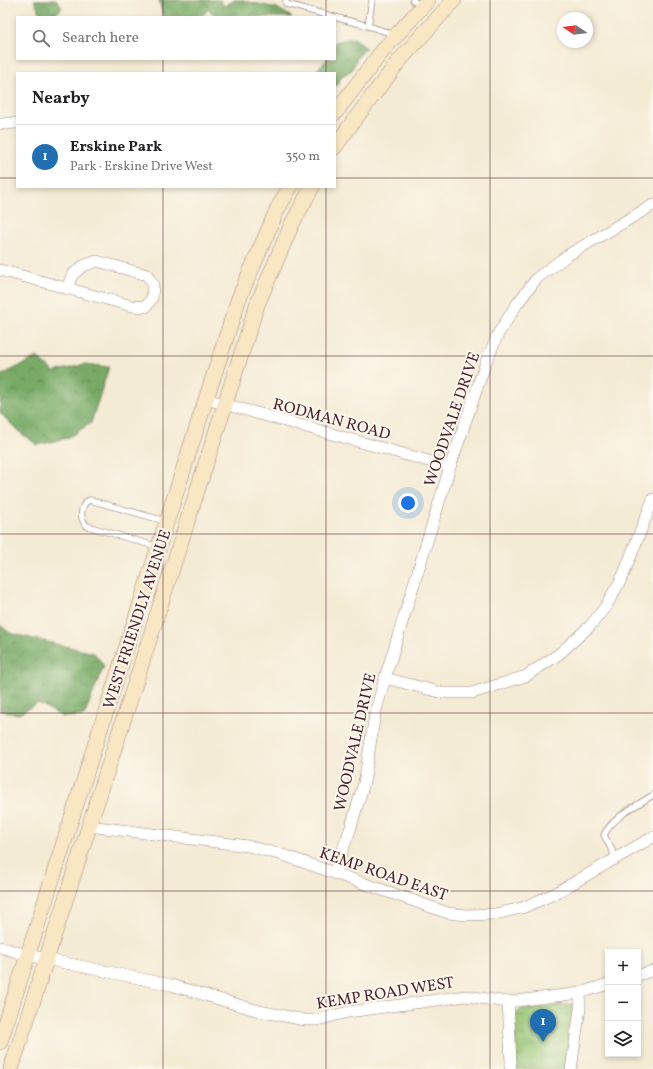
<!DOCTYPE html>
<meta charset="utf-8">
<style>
body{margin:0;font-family:Vollkorn,serif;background:#f2f2f2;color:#202124}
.controls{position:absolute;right:12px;bottom:12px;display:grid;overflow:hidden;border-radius:0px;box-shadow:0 2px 6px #0003}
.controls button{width:36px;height:36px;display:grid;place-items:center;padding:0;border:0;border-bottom:1px solid #e0e0e0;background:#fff;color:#202124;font:20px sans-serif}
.compass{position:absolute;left:557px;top:12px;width:36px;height:36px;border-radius:50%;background:#fff;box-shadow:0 2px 6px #0003;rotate:283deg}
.you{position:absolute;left:408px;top:503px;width:14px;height:14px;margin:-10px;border:3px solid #fff;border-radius:50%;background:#1a73e8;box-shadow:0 0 0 6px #1a73e833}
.badge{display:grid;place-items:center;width:26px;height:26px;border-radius:50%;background:#1f6fb2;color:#fff;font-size:13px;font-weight:700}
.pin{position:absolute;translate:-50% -33px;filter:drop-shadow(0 1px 2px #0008)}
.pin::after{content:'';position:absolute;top:21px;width:14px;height:12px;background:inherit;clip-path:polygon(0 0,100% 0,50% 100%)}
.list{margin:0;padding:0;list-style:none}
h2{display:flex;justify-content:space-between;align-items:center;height:52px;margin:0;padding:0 16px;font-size:17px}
h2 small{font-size:13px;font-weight:400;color:#757577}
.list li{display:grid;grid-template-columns:26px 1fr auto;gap:12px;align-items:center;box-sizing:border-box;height:64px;padding:0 16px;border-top:1px solid #e0e0e0}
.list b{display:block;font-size:15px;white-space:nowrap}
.list p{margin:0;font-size:13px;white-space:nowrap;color:#757577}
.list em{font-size:13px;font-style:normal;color:#757577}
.icon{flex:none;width:22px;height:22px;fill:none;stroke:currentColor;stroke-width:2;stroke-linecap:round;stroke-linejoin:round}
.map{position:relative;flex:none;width:653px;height:1069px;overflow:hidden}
.search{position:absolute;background:#fff;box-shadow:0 2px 6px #0003;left:16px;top:16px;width:320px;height:44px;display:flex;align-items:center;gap:10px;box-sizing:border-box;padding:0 14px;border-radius:0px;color:#757577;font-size:15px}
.panel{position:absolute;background:#fff;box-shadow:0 2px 6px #0003;left:16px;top:72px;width:320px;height:116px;border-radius:0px}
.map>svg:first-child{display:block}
</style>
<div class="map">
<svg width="653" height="1069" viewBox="0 0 653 1069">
<defs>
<pattern id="forest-crowns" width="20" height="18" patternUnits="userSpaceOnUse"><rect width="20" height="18" fill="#78aa66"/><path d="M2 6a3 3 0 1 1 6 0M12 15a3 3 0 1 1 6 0" fill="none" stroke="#648a54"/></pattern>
<pattern id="park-tufts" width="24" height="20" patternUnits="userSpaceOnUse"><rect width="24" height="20" fill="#96c574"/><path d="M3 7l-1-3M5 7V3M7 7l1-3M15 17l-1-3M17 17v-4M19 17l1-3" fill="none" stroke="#7c9f5f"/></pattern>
</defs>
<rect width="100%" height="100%" fill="#fbf7ec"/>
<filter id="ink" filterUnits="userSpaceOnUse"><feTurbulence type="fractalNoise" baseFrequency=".025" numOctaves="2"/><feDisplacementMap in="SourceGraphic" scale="8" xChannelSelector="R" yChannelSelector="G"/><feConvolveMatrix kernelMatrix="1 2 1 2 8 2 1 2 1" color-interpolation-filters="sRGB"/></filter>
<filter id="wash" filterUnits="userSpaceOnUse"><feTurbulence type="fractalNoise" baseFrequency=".012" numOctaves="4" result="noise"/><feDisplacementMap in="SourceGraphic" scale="16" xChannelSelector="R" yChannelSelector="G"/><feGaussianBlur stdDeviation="0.9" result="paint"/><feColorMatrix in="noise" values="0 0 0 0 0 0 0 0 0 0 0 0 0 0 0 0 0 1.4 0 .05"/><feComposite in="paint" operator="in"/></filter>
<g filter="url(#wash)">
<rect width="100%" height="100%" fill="#f4ebd4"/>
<g fill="url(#forest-crowns)" stroke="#616448">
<polygon points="34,0 57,0 62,8 53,17 41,17"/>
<polygon points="159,0 220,0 224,6 235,0 240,0 277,8 292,17 217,17 208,9 202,17 163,17"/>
<polygon points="354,38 366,48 357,58 352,70 342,76 335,87 335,73 316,73 316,71 327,59 335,59 335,42"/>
<polygon points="37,357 54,372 85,364 109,367 91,423 68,438 37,445 18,431 0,413 0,376"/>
<polygon points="0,625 10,633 94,653 104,666 84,716 63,717 38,703 19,714 0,711"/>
</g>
<polygon fill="url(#park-tufts)" stroke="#707250" points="576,1004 565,1069 516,1069 517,1064 515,1019 517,1013 521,1009"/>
</g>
<g filter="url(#ink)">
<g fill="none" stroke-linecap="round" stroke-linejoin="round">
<g stroke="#9f8580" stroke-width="7">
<g id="lane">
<polyline points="286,0 286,4 368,26"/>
<polyline points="372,0 368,26 396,35"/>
<polyline points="413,0 421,7"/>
<path d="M158,547l-71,-21c-7,-6 -7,-17 -1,-24l4,-2 75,21"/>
<path d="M616,858l-12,-23c10,-19 32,-29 49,-40"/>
</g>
</g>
<g stroke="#9f8580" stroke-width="12">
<g id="street">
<polyline points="0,124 17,123"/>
<polyline points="0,270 132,306 146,307 152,298 153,284 147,275 97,261 83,266 72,275 67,289"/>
<polyline points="206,399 450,467"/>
<polyline points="385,678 443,693 472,693 526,676 559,654 590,626 606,606 623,576 653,499"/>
<polyline points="89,826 248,846 283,855 448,913 466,915 495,914 522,908 554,894 653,837"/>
<polyline points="334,873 350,830 364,783 375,714 385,678 450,467 486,362 498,334 517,304 537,278 568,255 653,205"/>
<polyline points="0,947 27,955 171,985 259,1011 305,1020 317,1020 348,1012 466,996 508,1002 580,993 608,984"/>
<polyline points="638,975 653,971"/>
<polyline points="508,1002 511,1062 510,1069"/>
<polyline points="571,1069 580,1009 580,993"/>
</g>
</g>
<g stroke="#9f8580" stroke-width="16">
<g id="secondary">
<polyline points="335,113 384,49 428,0"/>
<polyline points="335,147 352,123 399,61 454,0"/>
<polyline points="0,1042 206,399 239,298 277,210 290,187"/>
<polyline points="11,1069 257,305 292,224 312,187"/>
</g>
</g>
<use href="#lane" stroke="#fff" stroke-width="5.5"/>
<use href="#street" stroke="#fff" stroke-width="11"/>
<use href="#secondary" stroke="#f9e7c3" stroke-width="15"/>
</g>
</g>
<path fill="none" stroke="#4a1f2b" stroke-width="1" stroke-opacity="0.55" d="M163,0v17M326,0v17M490,0v1069M163,59v14M326,59v14M0,178h17M335,178h318M163,187v882M326,187v882M0,356h653M0,534h653M0,713h653M0,891h653"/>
<g text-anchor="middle" stroke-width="4" stroke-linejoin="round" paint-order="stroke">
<g font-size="16" fill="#4a1f2b" stroke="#fbf7ec">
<text transform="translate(332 418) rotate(15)" y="6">RODMAN ROAD</text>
<text transform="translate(451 419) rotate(-71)" y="6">WOODVALE DRIVE</text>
<text transform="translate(136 619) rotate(-72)" y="6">WEST FRIENDLY AVENUE</text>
<text transform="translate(354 742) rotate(-77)" y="6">WOODVALE DRIVE</text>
<text transform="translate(384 873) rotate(19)" y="6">KEMP ROAD EAST</text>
<text transform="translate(385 992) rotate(-9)" y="6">KEMP ROAD WEST</text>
</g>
</g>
</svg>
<div class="controls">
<button>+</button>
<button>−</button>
<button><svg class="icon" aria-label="layers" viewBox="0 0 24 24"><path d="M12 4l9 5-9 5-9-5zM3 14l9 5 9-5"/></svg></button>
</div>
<svg class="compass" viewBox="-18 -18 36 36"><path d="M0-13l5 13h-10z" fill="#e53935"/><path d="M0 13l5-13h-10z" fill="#757577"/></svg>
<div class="you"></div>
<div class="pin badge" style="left:543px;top:1042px">1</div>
<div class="search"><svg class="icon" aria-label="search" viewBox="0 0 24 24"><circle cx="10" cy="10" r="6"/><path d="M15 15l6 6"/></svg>Search here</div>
<section class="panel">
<h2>Nearby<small></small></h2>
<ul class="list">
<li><span class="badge">1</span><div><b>Erskine Park</b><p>Park · Erskine Drive West</p></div><em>350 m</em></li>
</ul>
</section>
</div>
